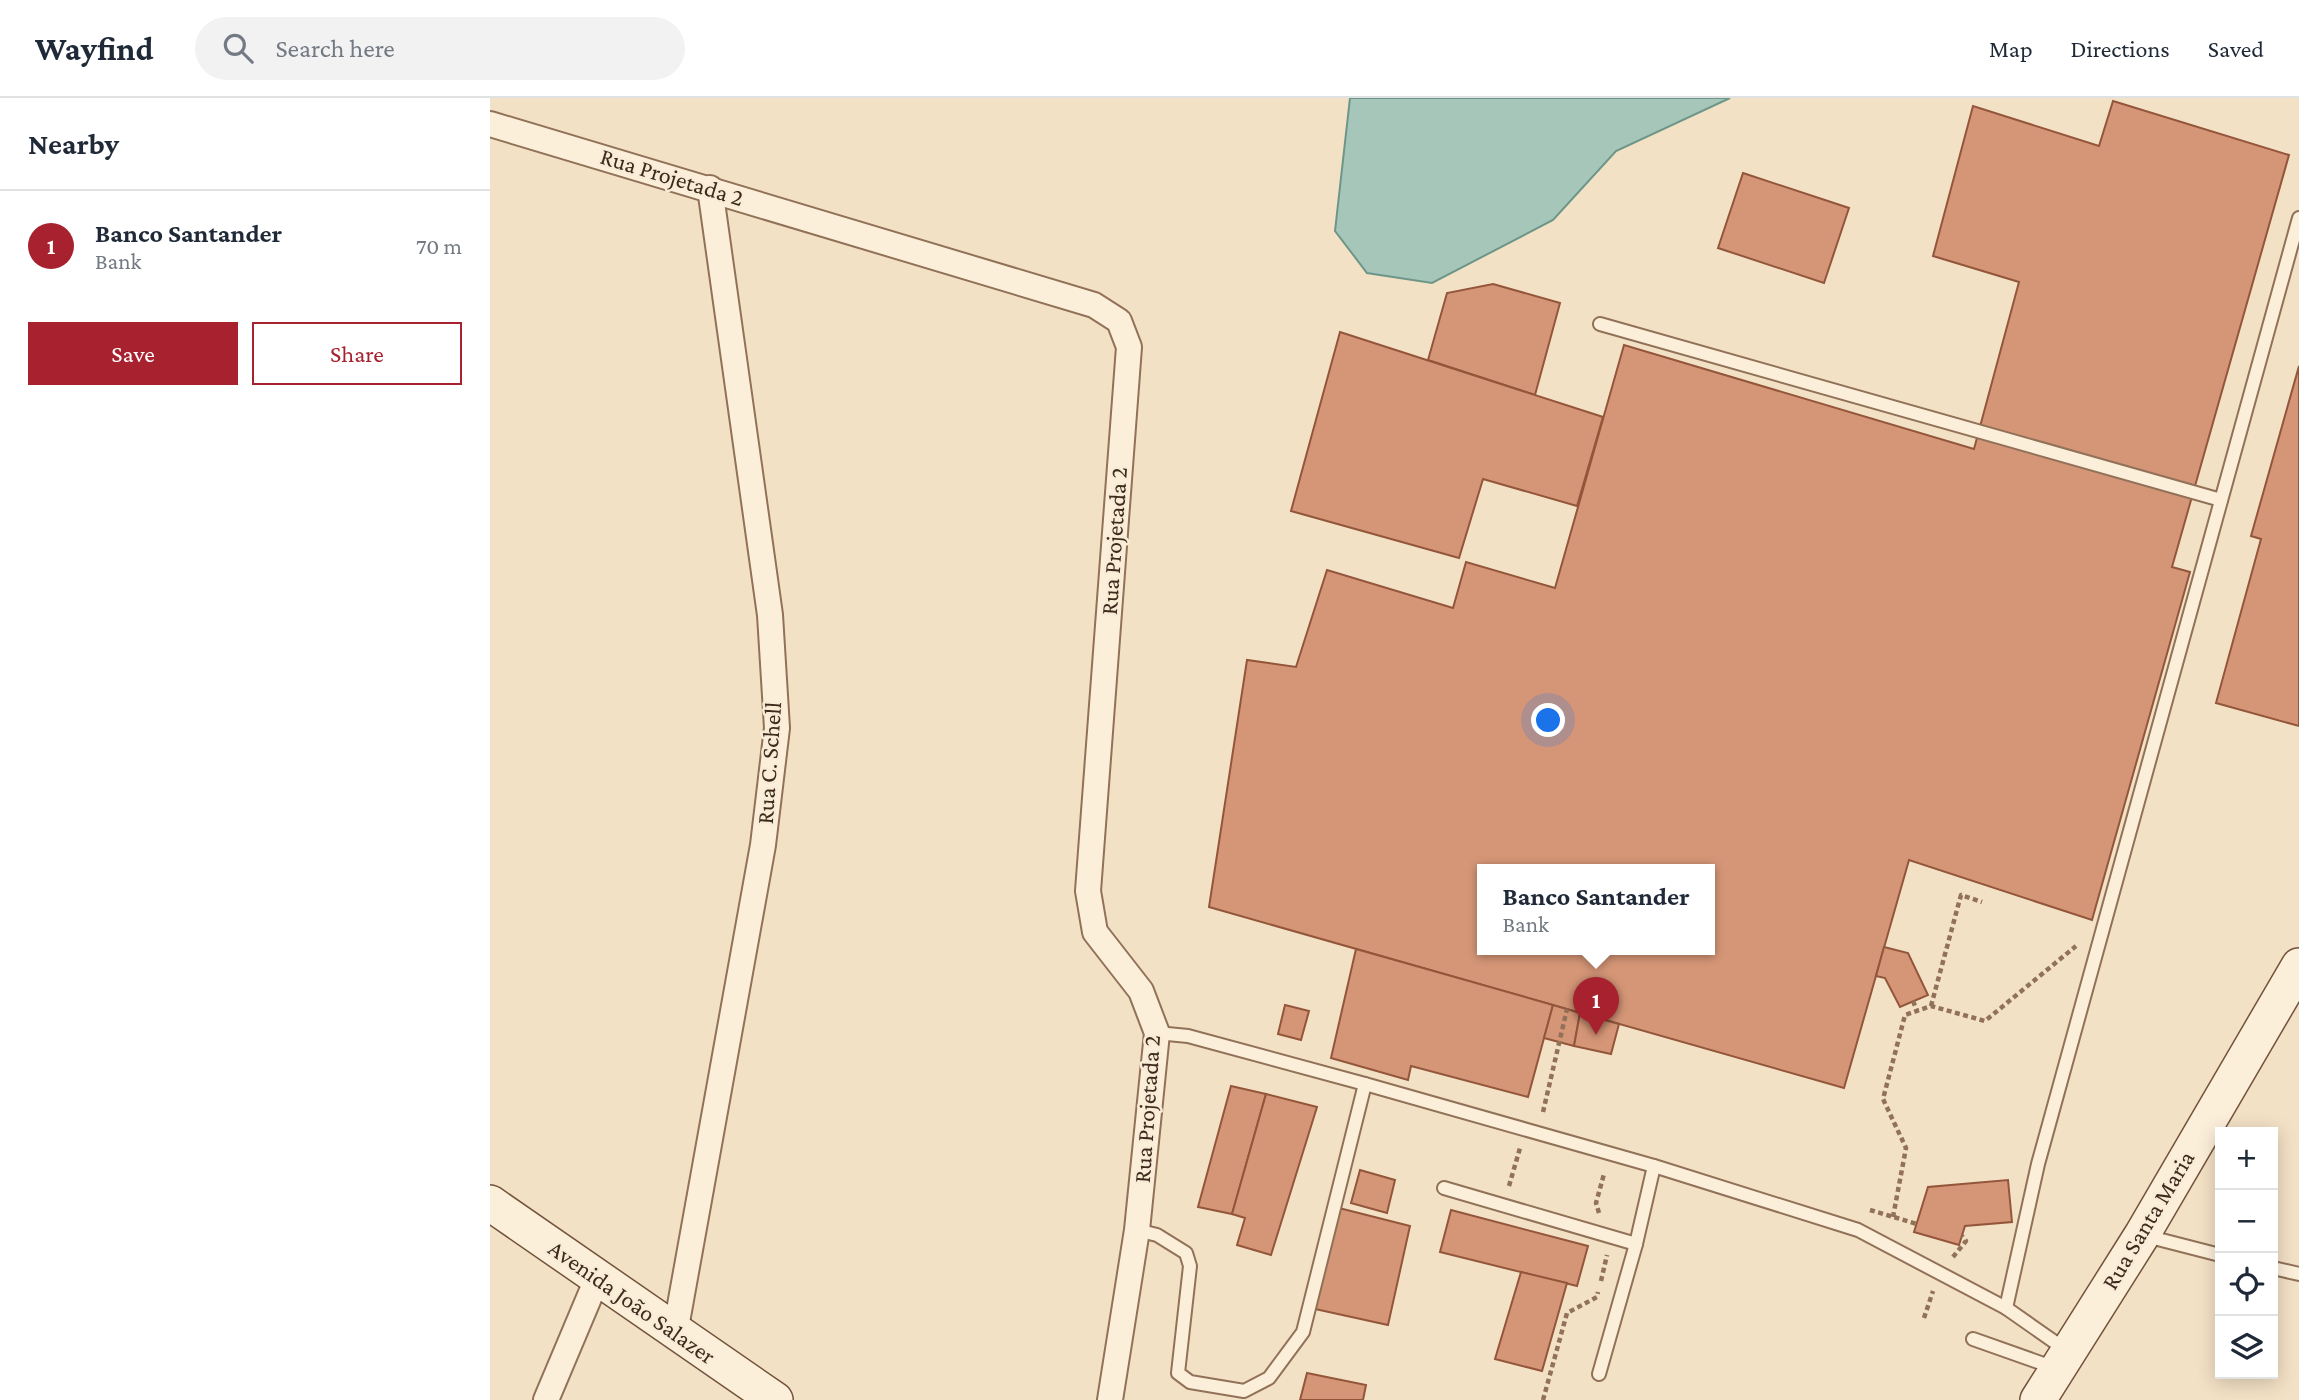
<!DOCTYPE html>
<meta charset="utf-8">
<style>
body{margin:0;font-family:"Crimson Pro",serif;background:#f2f2f3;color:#1f2937}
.controls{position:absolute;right:21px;bottom:21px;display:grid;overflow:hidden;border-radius:0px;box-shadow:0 4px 18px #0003}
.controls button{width:63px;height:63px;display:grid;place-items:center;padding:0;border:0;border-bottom:2px solid #e0e1e3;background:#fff;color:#1f2937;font:35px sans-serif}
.you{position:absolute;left:1059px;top:623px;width:24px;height:24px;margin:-18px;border:5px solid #fff;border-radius:50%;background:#1a73e8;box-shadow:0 0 0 10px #1a73e833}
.badge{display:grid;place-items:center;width:46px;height:46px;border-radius:50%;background:#a7212e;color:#fff;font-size:23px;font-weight:700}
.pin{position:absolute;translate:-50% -58px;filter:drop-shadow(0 2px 4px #0008)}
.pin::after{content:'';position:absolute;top:37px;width:24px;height:21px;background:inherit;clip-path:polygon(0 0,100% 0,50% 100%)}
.popup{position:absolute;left:987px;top:766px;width:238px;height:91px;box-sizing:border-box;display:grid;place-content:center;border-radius:0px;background:#fff;filter:drop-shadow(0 2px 5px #0005);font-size:23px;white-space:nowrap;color:#747a83}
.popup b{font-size:26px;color:#1f2937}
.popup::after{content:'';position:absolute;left:50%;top:100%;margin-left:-14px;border:14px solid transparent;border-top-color:#fff}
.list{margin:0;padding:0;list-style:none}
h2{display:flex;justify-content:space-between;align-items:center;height:91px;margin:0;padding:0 28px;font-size:30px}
h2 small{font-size:23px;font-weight:400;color:#747a83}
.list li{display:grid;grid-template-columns:46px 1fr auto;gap:21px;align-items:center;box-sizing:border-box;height:112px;padding:0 28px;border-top:2px solid #e0e1e3}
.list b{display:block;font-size:26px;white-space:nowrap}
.list p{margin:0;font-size:23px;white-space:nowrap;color:#747a83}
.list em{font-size:23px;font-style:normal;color:#747a83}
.actions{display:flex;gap:14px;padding:21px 28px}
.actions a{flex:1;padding:16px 0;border:2px solid #a7212e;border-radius:0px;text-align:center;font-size:24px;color:#a7212e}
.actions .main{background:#a7212e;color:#fff}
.icon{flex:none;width:38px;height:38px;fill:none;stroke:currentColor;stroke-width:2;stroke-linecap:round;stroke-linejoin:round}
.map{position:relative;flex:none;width:1809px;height:1302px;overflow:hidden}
header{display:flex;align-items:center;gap:42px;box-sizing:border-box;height:98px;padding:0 35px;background:#fff;border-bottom:2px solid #e0e1e3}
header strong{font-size:33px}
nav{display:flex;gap:38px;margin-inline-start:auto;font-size:24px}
.search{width:490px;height:63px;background:#f2f2f3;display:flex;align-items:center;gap:18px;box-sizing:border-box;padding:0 24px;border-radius:38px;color:#747a83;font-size:26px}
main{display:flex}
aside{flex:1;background:#fff}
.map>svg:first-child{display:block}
</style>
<header>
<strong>Wayfind</strong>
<div class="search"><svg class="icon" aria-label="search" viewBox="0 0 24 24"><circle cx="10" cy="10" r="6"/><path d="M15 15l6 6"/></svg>Search here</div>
<nav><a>Map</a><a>Directions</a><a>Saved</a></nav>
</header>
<main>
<aside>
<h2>Nearby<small></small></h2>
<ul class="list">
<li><span class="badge">1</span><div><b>Banco Santander</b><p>Bank</p></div><em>70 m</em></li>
</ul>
<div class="actions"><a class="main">Save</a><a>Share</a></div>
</aside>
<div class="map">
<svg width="1809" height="1302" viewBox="0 0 1809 1302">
<rect width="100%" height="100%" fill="#f3e1c5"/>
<polygon fill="#a7c6ba" stroke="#6c9688" stroke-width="2" points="860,0 1240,0 1126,53 1063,122 942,185 877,175 845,133"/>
<g fill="#d59677" stroke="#93563b" stroke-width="2" fill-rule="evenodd">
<path d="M1623,3l176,54 -117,412 18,5 -98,348 -183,-60 -65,228 -635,-181 38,-247 49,7 31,-97 126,38 13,-46 89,26 69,-243 350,104 45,-167 -86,-26 40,-150 126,40zM992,771h228v80h-228z"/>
<polygon points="1253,75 1359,110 1334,185 1228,150"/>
<polygon points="1003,186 1070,205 1045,297 938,262 957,195"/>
<polygon points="850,234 1113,319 1087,408 993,381 969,460 801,413"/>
<polygon points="1809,268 1809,628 1726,605 1771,441 1761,438"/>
<polygon points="1394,849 1418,855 1438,897 1410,909 1395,880 1386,878"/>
<polygon points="866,851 1063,907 1038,999 921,968 918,982 841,960"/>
<polygon points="795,907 819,913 811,942 788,936"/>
<polygon points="1063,907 1090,915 1084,948 1054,940"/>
<polygon points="1090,915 1129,926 1121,956 1084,948"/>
<polygon points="741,988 776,996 742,1116 708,1109"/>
<polygon points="776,996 827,1009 781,1157 747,1147 755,1120 742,1116"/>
<polygon points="870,1072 905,1082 897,1115 861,1105"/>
<polygon points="1518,1082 1522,1124 1475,1128 1469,1147 1424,1134 1438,1089"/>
<polygon points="849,1110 920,1128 898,1227 825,1211"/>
<polygon points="961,1112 1098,1148 1087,1188 950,1154"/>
<polygon points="1031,1174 1077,1185 1052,1273 1005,1261"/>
<polygon points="817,1275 876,1287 873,1302 810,1302"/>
</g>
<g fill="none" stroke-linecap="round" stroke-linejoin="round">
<g stroke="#917158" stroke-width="16">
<g id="lane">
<polyline points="1110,226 1731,402"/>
<polyline points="667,935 698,938 875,986 1164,1068 1368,1132 1516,1210 1576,1252"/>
<polyline points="954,1090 1146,1146"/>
<polyline points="647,1132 667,1137 696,1155 700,1168 688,1275 700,1284 754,1293 779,1280 813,1234 875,986"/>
<polyline points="1656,1138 1730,1157"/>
<polyline points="1783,1170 1809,1176"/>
<polyline points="1516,1210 1548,1066 1809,120"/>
<polyline points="1483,1241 1565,1270"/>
<polyline points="1109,1276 1146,1146 1164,1068"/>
</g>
</g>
<g stroke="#917158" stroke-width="28">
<g id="street">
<polyline points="0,26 604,207 629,223 639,249 598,793 605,834 651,893 667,935 647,1132 620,1302"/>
<polyline points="185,1235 273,747 287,630 280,517 220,90"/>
<polyline points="56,1302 107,1181"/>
</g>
</g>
<g stroke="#73523b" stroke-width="38">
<g id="secondary">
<polyline points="0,1105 285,1302"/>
<polyline points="1548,1302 1652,1137 1809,868"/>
</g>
</g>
<g stroke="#917158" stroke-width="4.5" stroke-dasharray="5 3.5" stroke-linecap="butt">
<polyline points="1423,903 1427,913"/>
<polyline points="1441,908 1471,797 1492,804"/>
<polyline points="1053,1014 1077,911"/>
<polyline points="1019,1088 1030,1050"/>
<polyline points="1380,1112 1427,1126"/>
<polyline points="1109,1115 1106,1105 1114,1076"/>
<polyline points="1403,1119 1416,1050 1393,1001 1415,917 1441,908 1495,923 1586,848"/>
<polyline points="1463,1159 1476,1143 1472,1138"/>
<polyline points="1111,1183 1117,1157"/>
<polyline points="1434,1220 1443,1193"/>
<polyline points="1053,1302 1077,1215 1107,1199 1108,1194"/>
</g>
<use href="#lane" stroke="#fcefda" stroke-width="12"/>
<use href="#street" stroke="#fcefda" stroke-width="24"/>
<use href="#secondary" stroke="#fcefda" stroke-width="35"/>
</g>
<g text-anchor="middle" stroke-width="5" stroke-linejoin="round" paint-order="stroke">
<g font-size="24" fill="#3f2b1e" stroke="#f9ecd6">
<text transform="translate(182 79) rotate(17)" y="8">Rua Projetada 2</text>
<text transform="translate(624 443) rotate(-86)" y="8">Rua Projetada 2</text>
<text transform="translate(279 665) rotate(-86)" y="8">Rua C. Schell</text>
<text transform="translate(657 1011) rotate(-86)" y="8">Rua Projetada 2</text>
<text transform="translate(1658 1122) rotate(-59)" y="8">Rua Santa Maria</text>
<text transform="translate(142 1204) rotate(35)" y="8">Avenida João Salazer</text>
</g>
</g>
</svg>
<div class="controls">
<button>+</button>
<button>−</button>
<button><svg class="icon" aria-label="locate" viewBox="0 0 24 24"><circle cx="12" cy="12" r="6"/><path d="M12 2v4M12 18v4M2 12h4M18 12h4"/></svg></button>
<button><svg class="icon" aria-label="layers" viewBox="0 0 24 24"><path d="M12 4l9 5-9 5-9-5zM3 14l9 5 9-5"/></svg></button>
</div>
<div class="you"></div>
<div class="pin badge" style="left:1106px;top:937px">1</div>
<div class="popup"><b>Banco Santander</b>Bank</div>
</div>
</main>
